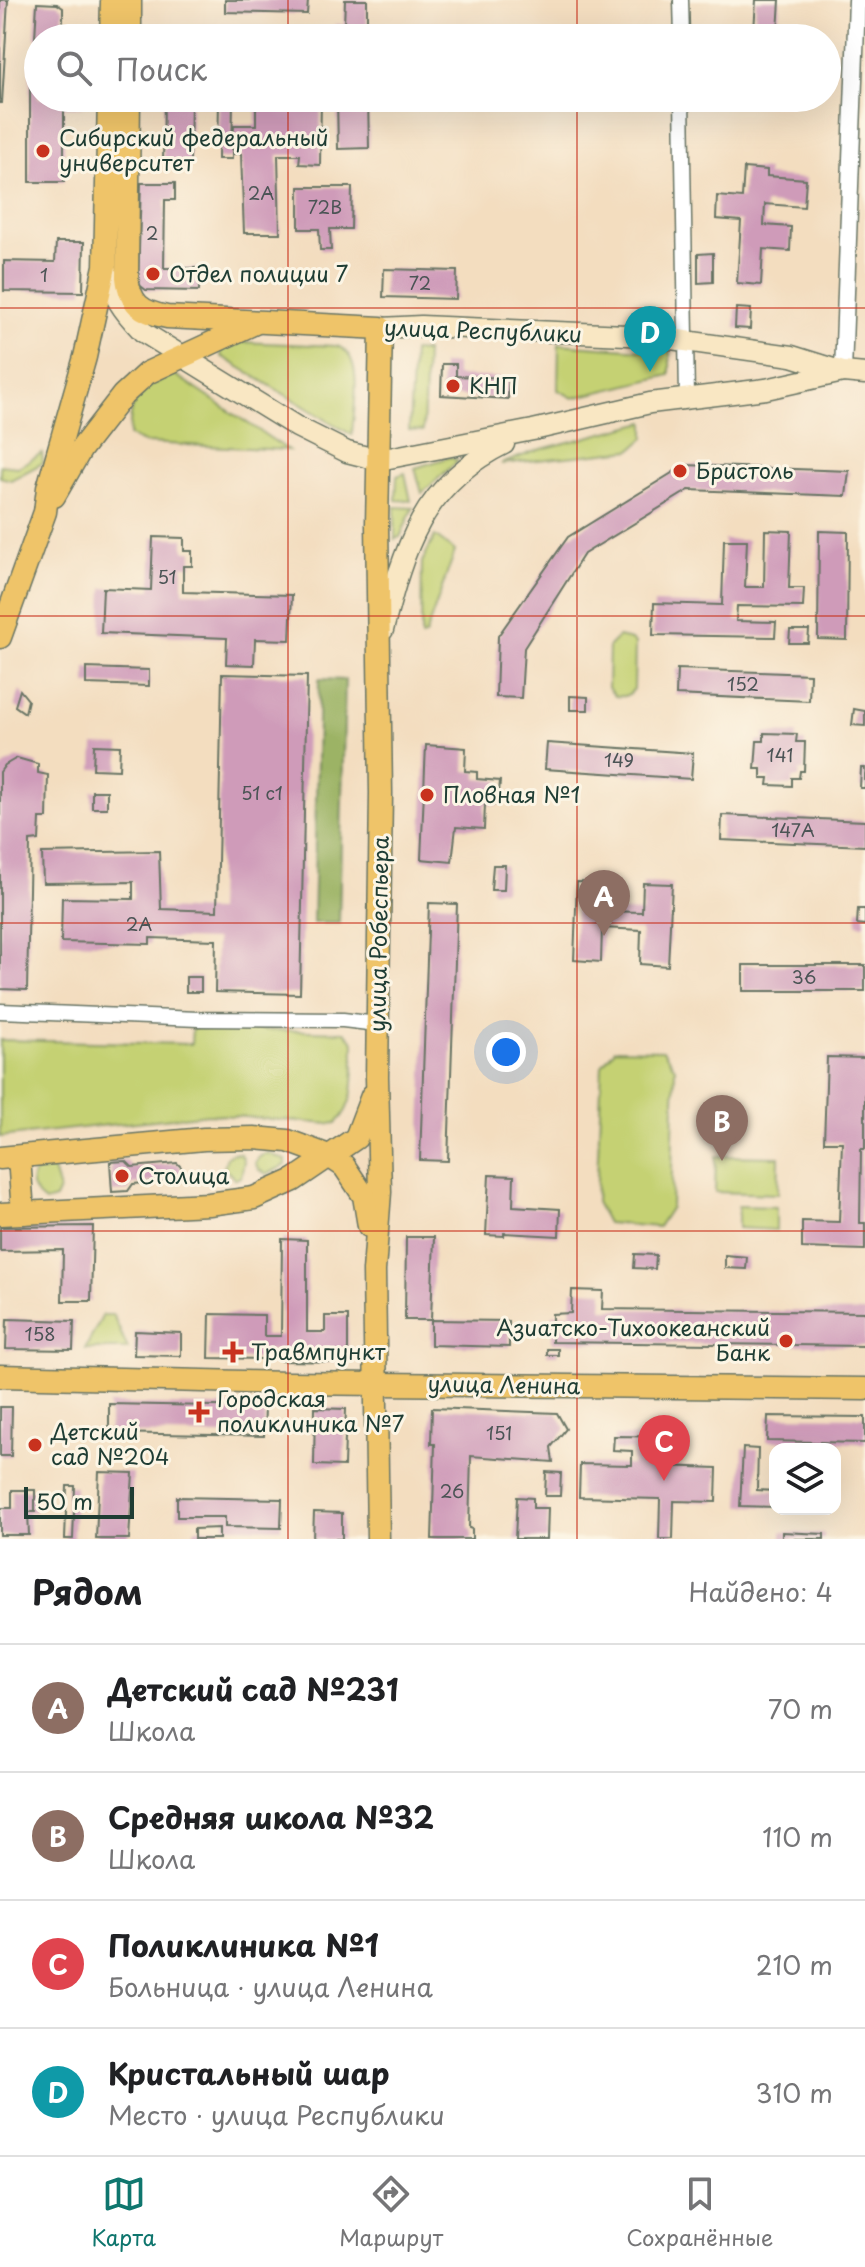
<!DOCTYPE html>
<html lang="ru">
<meta charset="utf-8">
<style>
body{margin:0;font-family:"Playpen Sans",sans-serif;background:#f6f6f6;color:#202124}
.controls{position:absolute;right:24px;bottom:24px;display:grid;overflow:hidden;border-radius:16px;box-shadow:0 8px 32px #0002}
.controls button{width:72px;height:72px;display:grid;place-items:center;padding:0;border:0;border-bottom:2px solid #e0e0e0;background:#fff;color:#202124;font:40px sans-serif}
.scale{position:absolute;left:24px;bottom:20px;width:110px;box-sizing:border-box;padding-left:8px;border:4px solid #1f3d34;border-top:0;font-size:22px;line-height:28px;white-space:nowrap;color:#1f3d34;-webkit-text-stroke:6px #fcf5e5;paint-order:stroke}
.you{position:absolute;left:506px;top:1052px;width:28px;height:28px;margin:-20px;border:6px solid #fff;border-radius:50%;background:#1a73e8;box-shadow:0 0 0 12px #1a73e833}
.badge{display:grid;place-items:center;width:52px;height:52px;border-radius:50%;background:#0f766e;color:#fff;font-size:26px;font-weight:700}
.pin{position:absolute;translate:-50% -66px;filter:drop-shadow(0 2px 4px #0008)}
.pin::after{content:'';position:absolute;top:42px;width:28px;height:24px;background:inherit;clip-path:polygon(0 0,100% 0,50% 100%)}
.list{margin:0;padding:0;list-style:none}
h2{display:flex;justify-content:space-between;align-items:center;height:104px;margin:0;padding:0 32px;font-size:34px}
h2 small{font-size:26px;font-weight:400;color:#757577}
.list li{display:grid;grid-template-columns:52px 1fr auto;gap:24px;align-items:center;box-sizing:border-box;height:128px;padding:0 32px;border-top:2px solid #e0e0e0}
.list b{display:block;font-size:30px;white-space:nowrap}
.list p{margin:0;font-size:26px;white-space:nowrap;color:#757577}
.list em{font-size:26px;font-style:normal;color:#757577}
.icon{flex:none;width:44px;height:44px;fill:none;stroke:currentColor;stroke-width:2;stroke-linecap:round;stroke-linejoin:round}
.map{position:relative;flex:none;width:865px;height:1539px;overflow:hidden}
.search{position:absolute;background:#fff;box-shadow:0 8px 32px #0002;left:24px;right:24px;top:24px;height:88px;display:flex;align-items:center;gap:20px;box-sizing:border-box;padding:0 28px;border-radius:44px;color:#757577;font-size:30px}
.sheet{height:616px;background:#fff}
nav{display:flex;justify-content:space-around;align-items:center;box-sizing:border-box;height:112px;border-top:2px solid #e0e0e0;background:#fff;font-size:22px;color:#757577}
nav a{display:grid;justify-items:center;gap:4px}
nav .on{color:#0f766e}
.map>svg:first-child{display:block}
</style>
<div class="map">
<svg width="865" height="1539" viewBox="0 0 865 1539">
<rect width="100%" height="100%" fill="#fcf5e5"/>
<filter id="ink" filterUnits="userSpaceOnUse"><feTurbulence type="fractalNoise" baseFrequency=".0125" numOctaves="2"/><feDisplacementMap in="SourceGraphic" scale="16" xChannelSelector="R" yChannelSelector="G"/><feConvolveMatrix kernelMatrix="1 2 1 2 8 2 1 2 1" color-interpolation-filters="sRGB"/></filter>
<filter id="wash" filterUnits="userSpaceOnUse"><feTurbulence type="fractalNoise" baseFrequency=".006" numOctaves="4" result="noise"/><feDisplacementMap in="SourceGraphic" scale="32" xChannelSelector="R" yChannelSelector="G"/><feGaussianBlur stdDeviation="1.8" result="paint"/><feColorMatrix in="noise" values="0 0 0 0 0 0 0 0 0 0 0 0 0 0 0 0 0 1.4 0 .05"/><feComposite in="paint" operator="in"/></filter>
<g filter="url(#wash)">
<rect width="100%" height="100%" fill="#f3ddbf"/>
<g fill="#c5d173" stroke="#728754" stroke-width="2">
<path d="M239,342l98,4c29,10 16,64 15,89l-131,-79 1,-9z"/>
<polygon points="559,344 670,352 670,375 573,398 558,390"/>
<polygon points="413,351 426,352 423,431 409,430"/>
<path d="M174,374l114,76 -142,-7 -17,-7c3,-44 7,-43 45,-62z"/>
<polygon points="645,422 645,438 631,450 501,464 538,450"/>
<polygon points="42,453 43,463 11,480 0,477 0,465 18,467"/>
<polygon points="450,457 458,461 422,493 415,468"/>
<polygon points="405,473 411,501 396,500 397,476"/>
<polygon points="395,507 413,508 400,537 395,539"/>
<polygon points="435,536 455,551 425,636 421,637 422,562"/>
<path d="M618,637l13,3 4,4 -1,45c-6,7 -10,8 -19,7l-7,-8 1,-42z"/>
<path d="M192,1028l153,4 9,10c-1,26 4,63 -18,81l-7,1 -120,-10 -209,23v-97l191,4z"/>
<polygon points="615,1049 663,1050 675,1068 671,1207 658,1227 607,1223 596,1202 602,1065"/>
<polygon points="233,1153 241,1154 244,1161 241,1177 235,1179 224,1168 227,1156"/>
<polygon points="267,1153 286,1160 286,1165 267,1174 259,1170 255,1163 259,1157"/>
<polygon points="716,1156 779,1157 778,1194 715,1192"/>
<path d="M52,1167l7,23 -4,9 -10,3c-19,-14 -19,-33 7,-35z"/>
<polygon points="738,1206 776,1207 776,1230 738,1228"/>
<polygon points="103,1315 113,1315 128,1349 85,1349"/>
</g>
<polygon fill="#9cb365" stroke="#5e784c" stroke-width="2" points="319,679 345,680 339,923 313,923"/>
<g id="blocks">
<g fill="#cf9bb9">
<polygon points="0,0 8,0 2,103 0,103"/>
<polygon points="225,0 308,0 307,14 225,12"/>
<polygon points="345,0 367,0 367,38 336,38 336,24 344,25"/>
<polygon points="756,0 780,0 778,32 754,31"/>
<polygon points="37,3 57,4 63,8 63,38 35,38"/>
<polygon points="166,27 192,28 191,38 165,38"/>
<polygon points="30,60 38,60 38,98 83,98 83,107 64,107 64,182 30,182"/>
<polygon points="164,98 191,98 190,163 163,162"/>
<polygon points="219,98 233,98 232,159 218,159"/>
<polygon points="256,98 321,98 320,165 299,164 300,155 278,155 280,233 244,233 241,154 233,154 234,125 256,125"/>
<polygon points="337,98 368,98 369,148 338,149"/>
<polygon points="744,168 767,170 767,176 806,179 804,207 765,204 764,225 791,227 790,251 763,249 761,285 737,283 741,221 716,219 717,196 742,198"/>
<polygon points="141,183 175,183 175,200 165,200 164,268 199,268 199,291 146,290 138,284"/>
<polygon points="299,187 352,187 351,229 330,229 331,250 320,250 319,229 299,229"/>
<polygon points="56,242 84,242 83,292 4,291 4,261 55,262"/>
<polygon points="713,253 713,282 698,283 698,254"/>
<polygon points="384,269 457,271 456,299 383,297"/>
<polygon points="736,308 751,309 750,329 735,328"/>
<polygon points="442,364 456,364 456,376 509,378 508,399 441,395"/>
<polygon points="685,465 849,471 846,496 689,490 584,554 524,648 521,698 496,697 498,636 568,537"/>
<polygon points="765,530 791,531 789,588 804,588 803,607 737,606 736,621 776,622 775,637 653,635 654,603 722,605 724,540 747,540 745,587 764,587"/>
<polygon points="819,531 848,532 847,640 818,639"/>
<polygon points="153,537 184,538 184,551 192,551 192,566 183,566 183,592 292,595 290,640 255,639 254,665 226,664 227,638 101,633 103,588 151,590"/>
<polygon points="790,630 809,630 808,643 789,643"/>
<polygon points="86,668 149,670 149,686 86,684"/>
<polygon points="677,669 810,674 809,701 676,695"/>
<polygon points="222,674 307,676 300,994 215,992 216,940 150,938 150,944 61,942 62,898 133,899 133,882 43,883 42,853 159,851 161,909 217,911"/>
<polygon points="20,690 28,700 25,713 15,706"/>
<polygon points="570,696 588,697 588,710 570,710"/>
<polygon points="854,709 865,711 865,726 852,725"/>
<polygon points="764,733 797,734 796,742 805,742 804,771 800,771 799,778 792,778 792,786 768,785 769,778 761,778 761,769 755,769 757,741 764,741"/>
<polygon points="547,743 693,753 691,779 545,769"/>
<polygon points="94,745 120,746 119,770 93,769"/>
<polygon points="426,745 466,748 465,771 477,772 477,779 500,781 498,805 485,804 484,829 456,827 452,862 421,859"/>
<polygon points="17,758 38,764 38,773 48,775 47,818 40,818 39,840 30,841 27,990 0,989 0,772 5,765"/>
<polygon points="861,768 865,768 865,788 860,788"/>
<rect x="92" y="791" width="15" height="17"/>
<polygon points="722,815 865,821 865,846 721,840"/>
<polygon points="493,865 505,865 504,890 491,890"/>
<polygon points="577,882 604,883 602,911 642,912 643,883 672,884 668,966 640,964 641,930 602,928 601,962 574,960"/>
<polygon points="429,903 457,904 448,1161 420,1160"/>
<polygon points="858,909 865,909 865,925 857,924"/>
<rect x="743" y="965" width="122" height="26"/>
<rect x="186" y="977" width="15" height="15"/>
<polygon points="827,1057 865,1058 865,1149 861,1149 860,1223 865,1223 865,1250 802,1248 802,1221 839,1222 842,1142 824,1142"/>
<polygon points="126,1161 132,1167 177,1163 181,1167 182,1175 179,1180 133,1184 128,1191 112,1192 110,1162"/>
<polygon points="489,1175 514,1176 513,1206 560,1209 559,1236 504,1233 504,1236 486,1235"/>
<polygon points="93,1226 91,1301 62,1301 63,1250 0,1251 0,1227"/>
<polygon points="406,1237 434,1237 431,1320 405,1320"/>
<polygon points="282,1239 307,1240 307,1332 325,1332 325,1316 348,1316 348,1362 281,1361 281,1351 264,1350 264,1359 209,1358 210,1314 264,1315 264,1336 281,1336"/>
<polygon points="635,1254 656,1255 655,1269 634,1268"/>
<polygon points="725,1255 747,1257 746,1269 725,1268"/>
<polygon points="572,1290 603,1291 602,1309 865,1312 865,1346 552,1342 552,1314 571,1313"/>
<polygon points="7,1319 74,1321 73,1350 6,1349"/>
<polygon points="431,1320 509,1321 509,1347 431,1345"/>
<polygon points="135,1331 181,1333 181,1356 134,1355"/>
<rect x="547" y="1349" width="11" height="6"/>
<polygon points="109,1404 265,1407 264,1436 109,1433"/>
<polygon points="0,1407 12,1407 11,1456 0,1456"/>
<polygon points="315,1408 346,1409 344,1466 314,1465"/>
<polygon points="432,1408 557,1413 566,1429 551,1447 553,1462 471,1456 469,1528 472,1529 472,1539 432,1539 435,1444 431,1444"/>
<polygon points="768,1416 865,1417 865,1443 767,1441"/>
<polygon points="614,1436 685,1437 684,1451 663,1450 663,1466 717,1468 716,1502 674,1501 673,1539 659,1539 660,1499 579,1497 580,1464 632,1465 632,1451 613,1450"/>
<polygon points="743,1448 758,1449 757,1490 775,1491 775,1507 740,1506"/>
<polygon points="99,1472 133,1473 129,1539 96,1539"/>
<polygon points="546,1472 561,1473 560,1496 545,1496"/>
<polygon points="67,1486 75,1486 73,1539 65,1539"/>
<polygon points="12,1490 35,1490 35,1512 28,1512 29,1535 0,1535 0,1508 12,1508"/>
<polygon points="177,1497 282,1499 281,1528 225,1527 225,1517 177,1517"/>
<polygon points="517,1497 533,1498 533,1508 548,1508 547,1539 515,1539"/>
<polygon points="314,1512 342,1513 342,1539 313,1539"/>
<polygon points="219,1528 219,1539 194,1539 194,1529"/>
<polygon points="782,1532 824,1534 824,1539 782,1539"/>
</g>
</g>
</g>
<g filter="url(#ink)">
<use href="#blocks" fill-opacity="0" stroke="#697565" stroke-width="2"/>
<g fill="none" stroke-linecap="round" stroke-linejoin="round">
<g stroke="#697565" stroke-width="17">
<g id="minor">
<polyline points="681,0 682,38"/>
<polyline points="682,98 687,397"/>
<polyline points="0,1011 198,1019 343,1020 377,1024"/>
</g>
</g>
<g stroke="#697565" stroke-width="19">
<polyline id="tertiary" points="843,372 857,0"/>
</g>
<g stroke="#697565" stroke-width="23">
<g id="secondary">
<path d="M105,266c8,31 16,43 38,66l154,95 50,25 32,8 154,-30 117,-27 116,-14 77,-17"/>
<polyline points="381,328 421,326 650,336 792,356 843,372 865,374"/>
<path d="M383,630c21,-82 39,-146 121,-186"/>
</g>
</g>
<g stroke="#697565" stroke-width="25">
<g id="primary">
<polyline points="111,38 112,0"/>
<polyline points="130,38 130,0"/>
<path d="M129,98l-2,179c3,27 14,35 40,40l214,11 -4,196 4,269 -4,284 3,115 -6,79 4,268"/>
<polyline points="54,496 81,449 123,395 147,373 255,323"/>
<polyline points="0,637 45,512 48,488 85,357 105,266 109,98"/>
<polyline points="19,1157 23,1213"/>
<polyline points="0,1158 204,1139 254,1138 288,1141 329,1156 344,1166 364,1196 369,1226"/>
<polyline points="0,1214 209,1204 254,1198 294,1180 356,1138 372,1096"/>
<polyline points="0,1376 289,1383 865,1389"/>
</g>
</g>
<use href="#minor" stroke="#fff" stroke-width="14"/>
<use href="#tertiary" stroke="#fff" stroke-width="16"/>
<use href="#secondary" stroke="#f9e7c3" stroke-width="20"/>
<use href="#primary" stroke="#efc469" stroke-width="22"/>
</g>
</g>
<path fill="none" stroke="#c8321e" stroke-width="2" stroke-opacity="0.55" d="M288,0v38M577,0v38M288,98v1441M577,98v1441M0,308h865M0,616h865M0,923h865M0,1231h865"/>
<g fill="#c8321e" stroke="#fcf5e5" stroke-width="3">
<circle cx="43" cy="151" r="8"/>
<circle cx="153" cy="274" r="8"/>
<circle cx="453" cy="386" r="8"/>
<circle cx="680" cy="471" r="8"/>
<circle cx="427" cy="795" r="8"/>
<circle cx="122" cy="1176" r="8"/>
<circle cx="786" cy="1341" r="8"/>
<path d="M229 1340h8v8h8v8h-8v8h-8v-8h-8v-8h8z"/>
<path d="M195 1400h8v8h8v8h-8v8h-8v-8h-8v-8h8z"/>
<circle cx="35" cy="1445" r="8"/>
</g>
<g text-anchor="middle" stroke-width="6" stroke-linejoin="round" paint-order="stroke">
<g font-size="18" fill="#4b5455">
<text x="261" y="200">2А</text>
<text x="325" y="214">72В</text>
<text x="152" y="240">2</text>
<text x="44" y="282">1</text>
<text x="420" y="290">72</text>
<text x="167" y="584">51</text>
<text x="743" y="691">152</text>
<text x="780" y="762">141</text>
<text x="619" y="767">149</text>
<text x="262" y="800">51 с1</text>
<text x="793" y="837">147А</text>
<text x="139" y="931">2А</text>
<text x="804" y="984">36</text>
<text x="40" y="1341">158</text>
<text x="499" y="1440">151</text>
<text x="452" y="1498">26</text>
</g>
<g font-size="22" fill="#1f3d34" stroke="#fcf5e5" text-anchor="start">
<text x="59" y="146">Сибирский федеральный<tspan x="59" dy="25">университет</tspan></text>
<text x="169" y="282">Отдел полиции 7</text>
<text x="469" y="394">КНП</text>
<text x="696" y="479">Бристоль</text>
<text x="443" y="803">Пловная №1</text>
<text x="138" y="1184">Столица</text>
<text x="770" y="1336" text-anchor="end">Азиатско-Тихоокеанский<tspan x="770" dy="25">Банк</tspan></text>
<text x="251" y="1360">Травмпункт</text>
<text x="217" y="1407">Городская<tspan x="217" dy="25">поликлиника №7</tspan></text>
<text x="51" y="1440">Детский<tspan x="51" dy="25">сад №204</tspan></text>
</g>
<g font-size="22" fill="#1f3d34" stroke="#fcf5e5">
<text transform="translate(483 331) rotate(2)" y="8">улица Республики</text>
<text transform="translate(379 934) rotate(-89)" y="8">улица Робеспьера</text>
<text transform="translate(504 1385) rotate(1)" y="8">улица Ленина</text>
</g>
</g>
</svg>
<div class="controls">
<button><svg class="icon" aria-label="layers" viewBox="0 0 24 24"><path d="M12 4l9 5-9 5-9-5zM3 14l9 5 9-5"/></svg></button>
</div>
<div class="scale">50 m</div>
<div class="you"></div>
<div class="pin badge" style="left:604px;top:936px;background:#8d6e63">A</div>
<div class="pin badge" style="left:722px;top:1161px;background:#8d6e63">B</div>
<div class="pin badge" style="left:664px;top:1481px;background:#e0444e">C</div>
<div class="pin badge" style="left:650px;top:372px;background:#0f9aa8">D</div>
<div class="search"><svg class="icon" aria-label="search" viewBox="0 0 24 24"><circle cx="10" cy="10" r="6"/><path d="M15 15l6 6"/></svg>Поиск</div>
</div>
<section class="sheet">
<h2>Рядом<small>Найдено: 4</small></h2>
<ul class="list">
<li><span class="badge" style="background:#8d6e63">A</span><div><b>Детский сад №231</b><p>Школа</p></div><em>70 m</em></li>
<li><span class="badge" style="background:#8d6e63">B</span><div><b>Средняя школа №32</b><p>Школа</p></div><em>110 m</em></li>
<li><span class="badge" style="background:#e0444e">C</span><div><b>Поликлиника №1</b><p>Больница · улица Ленина</p></div><em>210 m</em></li>
<li><span class="badge" style="background:#0f9aa8">D</span><div><b>Кристальный шар</b><p>Место · улица Республики</p></div><em>310 m</em></li>
</ul>
</section>
<nav>
<a class="on"><svg class="icon" aria-label="map" viewBox="0 0 24 24"><path d="M3 6l6-2 6 2 6-2v14l-6 2-6-2-6 2zM9 4v14M15 6v14"/></svg>Карта</a>
<a><svg class="icon" aria-label="directions" viewBox="0 0 24 24"><path d="M12 3l9 9-9 9-9-9zM9 14v-3h6M13 9l2 2-2 2"/></svg>Маршрут</a>
<a><svg class="icon" aria-label="saved" viewBox="0 0 24 24"><path d="M7 4h10v16l-5-4-5 4z"/></svg>Сохранённые</a>
</nav>
